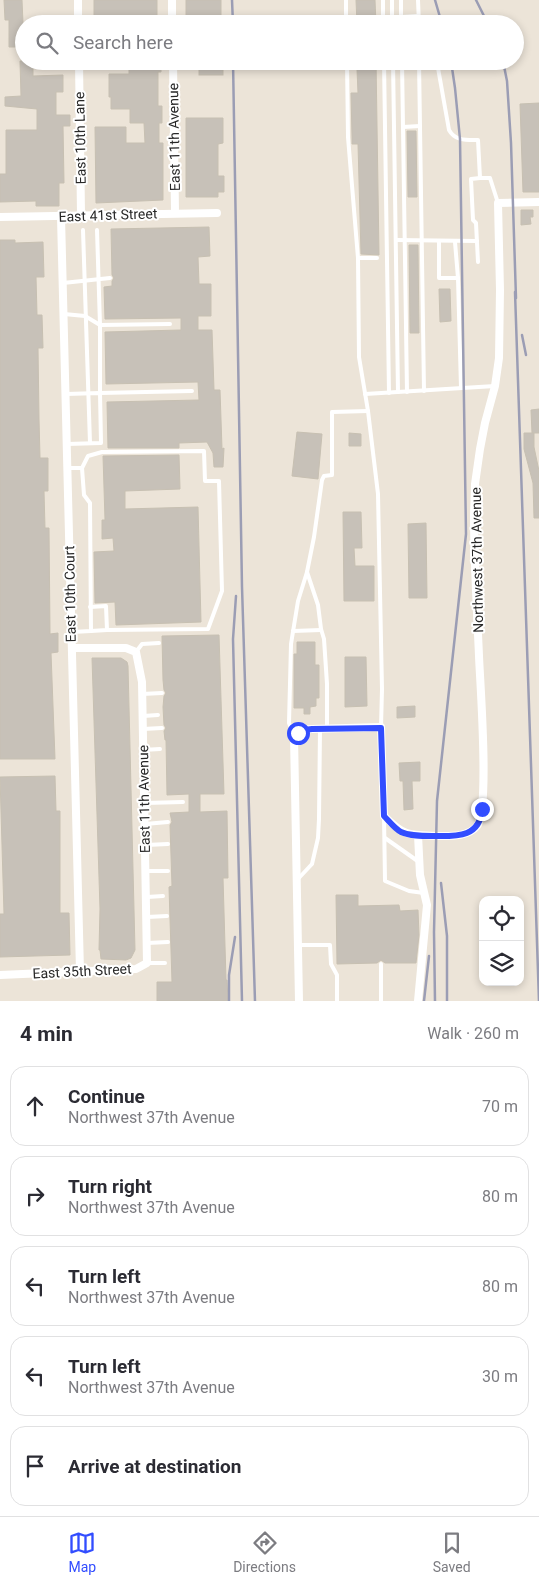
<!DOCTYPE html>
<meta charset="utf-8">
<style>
body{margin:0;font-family:Roboto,sans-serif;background:#f7f7f7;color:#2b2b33}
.controls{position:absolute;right:15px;bottom:15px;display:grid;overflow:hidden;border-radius:10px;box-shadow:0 2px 8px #0003}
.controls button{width:45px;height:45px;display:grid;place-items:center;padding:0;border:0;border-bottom:1px solid #e1e1e2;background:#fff;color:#2b2b33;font:25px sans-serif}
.stop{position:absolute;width:15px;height:15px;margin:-11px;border:4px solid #324dff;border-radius:50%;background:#fff}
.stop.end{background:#324dff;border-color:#fff;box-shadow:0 1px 5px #0008}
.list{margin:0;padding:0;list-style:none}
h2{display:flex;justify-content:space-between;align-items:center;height:65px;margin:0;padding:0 20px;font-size:21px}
h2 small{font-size:16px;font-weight:400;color:#7c7c81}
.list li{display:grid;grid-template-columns:32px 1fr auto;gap:15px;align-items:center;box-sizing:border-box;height:80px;margin:0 10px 10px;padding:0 10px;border:1px solid #e1e1e2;border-radius:15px}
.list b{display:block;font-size:19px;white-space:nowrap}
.list p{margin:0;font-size:16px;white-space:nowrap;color:#7c7c81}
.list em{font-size:16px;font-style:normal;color:#7c7c81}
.icon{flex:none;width:28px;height:28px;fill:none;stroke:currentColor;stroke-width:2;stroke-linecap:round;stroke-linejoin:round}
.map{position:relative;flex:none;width:539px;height:1001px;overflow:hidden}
.search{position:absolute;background:#fff;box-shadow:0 2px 8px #0003;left:15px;right:15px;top:15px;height:55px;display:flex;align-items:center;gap:12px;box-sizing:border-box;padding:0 18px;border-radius:28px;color:#7c7c81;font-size:19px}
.sheet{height:515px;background:#fff}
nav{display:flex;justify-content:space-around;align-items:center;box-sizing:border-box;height:70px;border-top:1px solid #e1e1e2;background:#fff;font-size:14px;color:#7c7c81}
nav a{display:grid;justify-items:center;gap:2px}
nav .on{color:#324dff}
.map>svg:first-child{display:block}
</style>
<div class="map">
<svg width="539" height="1001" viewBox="0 0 539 1001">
<rect width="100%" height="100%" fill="#ece4d8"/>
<g fill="#c7c1b8" stroke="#c7c0b2">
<polygon points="4,0 22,0 24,47 9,47 9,20 5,20"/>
<polygon points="94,0 157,0 157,24 146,24 146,20 134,20 134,24 94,24"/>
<rect x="186" y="0" width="35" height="24"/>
<polygon points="356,0 375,0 376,24 357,24"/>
<polygon points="20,61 33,61 33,76 63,75 63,92 56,92 56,115 70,115 70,126 63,126 64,183 59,183 59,206 36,206 36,201 0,202 0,174 6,174 6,130 37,130 37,109 5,106 5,97 21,96"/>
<polygon points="129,61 161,61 161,72 158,72 158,106 162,106 162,123 159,123 159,143 163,143 163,200 96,203 95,127 126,127 126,143 145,143 144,123 130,123 130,109 111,109 111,97 109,97 109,74 129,74"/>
<rect x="199" y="61" width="24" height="14"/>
<polygon points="351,61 376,61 379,255 361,254 358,144 352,144 352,137 351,93 358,93 357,69 351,69"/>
<polygon points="539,103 539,192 523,192 520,104"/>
<polygon points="186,118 223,118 223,143 218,144 218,176 224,176 224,192 218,192 218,197 186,197"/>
<polygon points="407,131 416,131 417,197 408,197"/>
<polygon points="521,210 533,210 533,217 530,217 531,224 521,225"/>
<polygon points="209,227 210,256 198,257 199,284 211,284 211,316 198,316 198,330 212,330 214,390 220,390 222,449 224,448 223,467 214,467 213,453 207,442 179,443 179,448 108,448 107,402 199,400 198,382 106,384 105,332 181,330 181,318 105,319 104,287 112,286 112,281 114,278 112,275 111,229"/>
<polygon points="0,240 15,240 15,243 43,242 44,277 36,277 37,315 42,315 43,348 38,348 39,419 40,458 48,458 48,491 44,491 45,528 49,528 50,634 58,633 58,652 51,653 55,759 0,759"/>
<polygon points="409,245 418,245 419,333 410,333"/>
<polygon points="439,289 450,289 451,321 440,322"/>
<polygon points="539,409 539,433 532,433 531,410"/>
<polygon points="297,432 322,434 318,479 292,476"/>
<polygon points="349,433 361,434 361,446 349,446"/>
<polygon points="524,433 534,433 534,447 539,471 539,518 534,518 533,483 524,449"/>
<polygon points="179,455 180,489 125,491 125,509 198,507 201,622 116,625 115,602 95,603 94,552 114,551 113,538 102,539 102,520 105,520 103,456"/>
<polygon points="343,512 361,512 362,548 354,548 355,566 374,566 374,601 344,601"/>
<polygon points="426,523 427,598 409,598 408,524"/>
<polygon points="219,635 224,794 200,794 200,812 227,811 228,878 223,878 226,980 227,980 228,1001 157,1001 157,982 172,982 169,887 172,886 170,825 172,822 170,813 189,812 189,794 167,795 166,740 165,740 164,731 166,728 164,725 163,707 164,696 166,693 164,690 163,680 162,636"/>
<polygon points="297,642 315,642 315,665 319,665 319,698 316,698 316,706 310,707 310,714 304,714 304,708 294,708 294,654 297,654"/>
<polygon points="345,657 366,657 367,706 345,707"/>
<polygon points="92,658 121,658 127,662 128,666 135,950 131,958 126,960 101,959 100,950 99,950 100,909"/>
<polygon points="415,706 415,717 397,718 397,707"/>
<polygon points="420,762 420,781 412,781 413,809 404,810 403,781 400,781 399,763"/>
<polygon points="55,776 56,811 60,811 60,913 69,913 70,955 0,957 0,914 4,914 0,777"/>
<polygon points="336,895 358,895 358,906 399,905 400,911 418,910 419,935 416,963 385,963 381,960 377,963 337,964"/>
</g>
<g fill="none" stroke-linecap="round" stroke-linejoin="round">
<g stroke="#fff" stroke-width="4">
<polyline points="346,0 346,24"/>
<polyline points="383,0 383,24"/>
<polyline points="392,0 392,24"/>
<polyline points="401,0 401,24"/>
<polyline points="418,0 419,24"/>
<polyline points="401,17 418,16"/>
<polyline points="347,61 348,137 358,258 359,357 368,411 378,494 382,689 381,727"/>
<polyline points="384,61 389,393"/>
<polyline points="393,61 398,392"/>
<polyline points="402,61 407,392"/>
<polyline points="419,61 424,391"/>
<path d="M419,66h17l2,2 11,62c6,11 17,10 29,10l2,38h10l8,25"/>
<polyline points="403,127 420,126"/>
<polyline points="83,230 90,443"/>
<polyline points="97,230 100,325 100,393 192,391"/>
<polyline points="396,240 477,241"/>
<polyline points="439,241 439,278 458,278"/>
<polyline points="455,242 458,278 461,388"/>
<polyline points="358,258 377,258"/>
<polyline points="478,262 476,223 473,220 471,179 480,178"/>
<polyline points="63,283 110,278"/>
<polyline points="64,314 85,316 100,325 170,324"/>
<polyline points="66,394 100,393 101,443 67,444"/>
<polyline points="365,394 495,386"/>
<polyline points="67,468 82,468 84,495 90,503 91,631 72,632"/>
<polyline points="82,468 88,456 102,452 204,451 205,481 219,481 222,591 208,629 107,630"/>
<polyline points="307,572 318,605 321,629 324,639 327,684 327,728"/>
<polyline points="90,607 106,606 107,630 91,631"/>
<polyline points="293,631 321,630"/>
<polyline points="136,652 142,644 159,643"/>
<polyline points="142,694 162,693"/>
<polyline points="143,716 158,715"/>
<polyline points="143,729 162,728"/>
<polyline points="294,736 289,723 291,644 298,601 307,572 314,537 322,480 324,476 332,475 332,412 368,411"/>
<polyline points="143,750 160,749"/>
<polyline points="145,803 183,802"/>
<polyline points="384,816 385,881 409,891 424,893"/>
<polyline points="145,824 168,822"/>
<polyline points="385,838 419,862"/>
<polyline points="146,845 168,844"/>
<polyline points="146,871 168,871"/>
<polyline points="297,880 312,864 318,838 319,819 320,729"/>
<polyline points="147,897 163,896"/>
<polyline points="147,917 167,916"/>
<polyline points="147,943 168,942"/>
<polyline points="298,945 330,945 331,964 337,975 337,1001"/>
<polyline points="147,963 165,963"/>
<polyline points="381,964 381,1001"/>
</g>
<g stroke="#fff" stroke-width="8">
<polyline points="78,0 78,24"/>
<polyline points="172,0 172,24"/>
<polyline points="79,61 81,215"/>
<polyline points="173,61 175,213"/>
<polyline points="0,217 217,213"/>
<polyline points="61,217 80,971"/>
<polyline points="418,835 420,875 427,905 418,1001"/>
<polyline points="0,975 136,969 147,963 142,682 136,652 126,648 72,648"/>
<path d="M299,1001l-5,-265 10,-6 7,-1 70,-2 3,89c21,21 25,19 54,20 13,0 30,1 39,-10 13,-16 3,-143 2,-170 -2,-47 -5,-94 -5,-141l1,-31 5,-35 5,-26 10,-37 4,-28 1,-68 -2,-87 41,-1"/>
</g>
<g stroke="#9b9db4" stroke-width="2.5">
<polyline points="232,0 233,24"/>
<polyline points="435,0 442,24"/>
<polyline points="476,0 488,24"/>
<polyline points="233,61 242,587 255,1001"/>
<polyline points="503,61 507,81 511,143 516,298"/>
<polyline points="515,292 539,1001"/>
<polyline points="522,335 526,355"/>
<polyline points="236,596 233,639 242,1001"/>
<polyline points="441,883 447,936 447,1001"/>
<polyline points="229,1001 229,975 235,937"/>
<polyline points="424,1001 429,956"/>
<polyline points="435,1001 434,932 437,801 466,534 460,139 455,88 451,61"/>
</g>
</g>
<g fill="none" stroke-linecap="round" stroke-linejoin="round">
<path stroke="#324dff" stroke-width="6" d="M298,733l6,-3 8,-1 69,-1 3,88c5,5 10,12 17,16 9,4 20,4 31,4 22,0 48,3 50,-27"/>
</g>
<g text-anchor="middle" stroke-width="4" stroke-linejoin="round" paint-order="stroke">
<g font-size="14" fill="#282828" stroke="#fff">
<text transform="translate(174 137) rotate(-91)" y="5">East 11th Avenue</text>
<text transform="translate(80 138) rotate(-91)" y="5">East 10th Lane</text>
<text transform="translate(108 215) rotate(-2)" y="5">East 41st Street</text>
<text transform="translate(477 560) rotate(-91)" y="5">Northwest 37th Avenue</text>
<text transform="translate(70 594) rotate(-91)" y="5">East 10th Court</text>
<text transform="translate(144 799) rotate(-91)" y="5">East 11th Avenue</text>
<text transform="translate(82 971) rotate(-3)" y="5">East 35th Street</text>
</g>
</g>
</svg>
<div class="controls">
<button><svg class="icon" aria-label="locate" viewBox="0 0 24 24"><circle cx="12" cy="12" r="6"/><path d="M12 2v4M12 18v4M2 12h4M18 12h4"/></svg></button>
<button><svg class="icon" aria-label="layers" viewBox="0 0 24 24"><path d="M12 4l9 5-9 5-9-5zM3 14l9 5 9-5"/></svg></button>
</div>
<div class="stop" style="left:298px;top:733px"></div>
<div class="stop end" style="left:482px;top:809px"></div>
<div class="search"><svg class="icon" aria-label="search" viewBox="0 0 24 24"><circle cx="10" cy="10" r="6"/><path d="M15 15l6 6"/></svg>Search here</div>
</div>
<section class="sheet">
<h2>4 min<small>Walk · 260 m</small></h2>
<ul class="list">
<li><svg class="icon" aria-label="ahead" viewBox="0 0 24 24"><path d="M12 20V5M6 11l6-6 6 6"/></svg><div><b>Continue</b><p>Northwest 37th Avenue</p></div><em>70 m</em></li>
<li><svg class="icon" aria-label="right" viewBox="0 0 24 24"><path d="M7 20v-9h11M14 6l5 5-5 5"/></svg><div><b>Turn right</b><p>Northwest 37th Avenue</p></div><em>80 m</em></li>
<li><svg class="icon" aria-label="left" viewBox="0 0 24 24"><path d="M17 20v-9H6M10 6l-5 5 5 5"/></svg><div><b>Turn left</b><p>Northwest 37th Avenue</p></div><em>80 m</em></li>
<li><svg class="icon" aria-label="left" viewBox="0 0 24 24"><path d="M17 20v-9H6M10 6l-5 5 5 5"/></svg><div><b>Turn left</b><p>Northwest 37th Avenue</p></div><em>30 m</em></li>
<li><svg class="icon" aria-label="arrive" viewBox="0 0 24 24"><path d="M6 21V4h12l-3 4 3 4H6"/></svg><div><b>Arrive at destination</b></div></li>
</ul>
</section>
<nav>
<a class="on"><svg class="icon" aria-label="map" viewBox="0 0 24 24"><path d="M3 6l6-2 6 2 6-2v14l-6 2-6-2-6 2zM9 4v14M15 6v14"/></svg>Map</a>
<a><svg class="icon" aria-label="directions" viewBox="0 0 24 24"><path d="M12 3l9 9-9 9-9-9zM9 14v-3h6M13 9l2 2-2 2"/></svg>Directions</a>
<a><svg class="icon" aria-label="saved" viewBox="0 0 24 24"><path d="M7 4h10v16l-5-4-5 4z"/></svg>Saved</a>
</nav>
